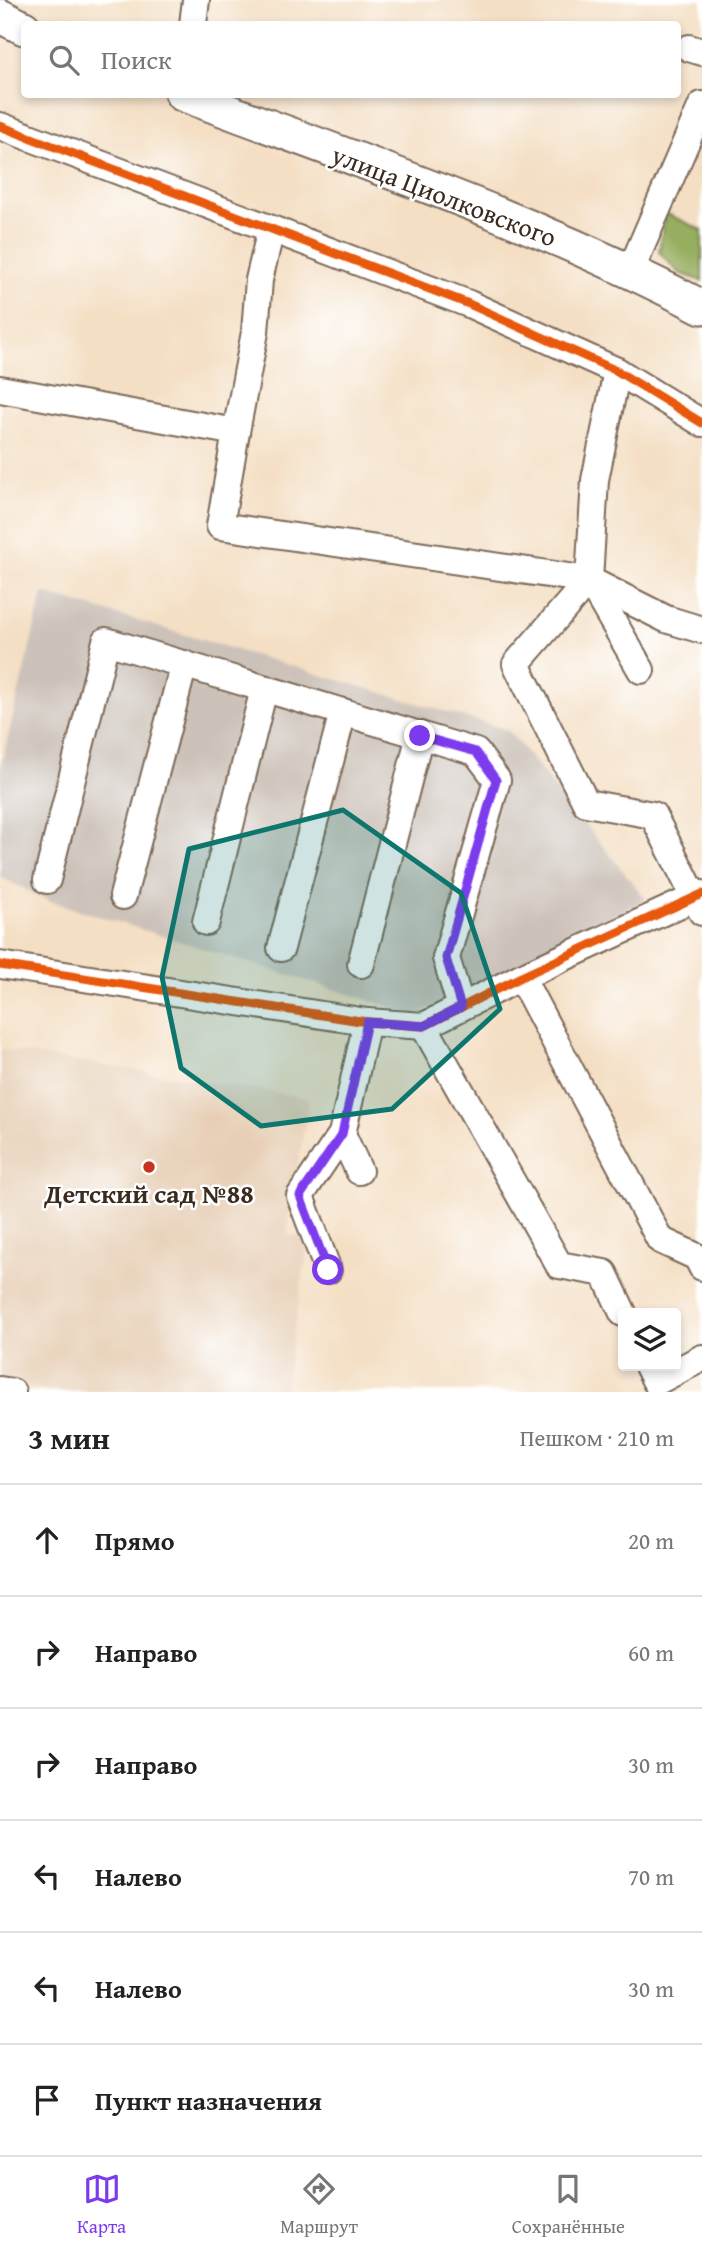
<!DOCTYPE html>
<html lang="ru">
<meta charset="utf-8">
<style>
body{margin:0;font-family:"Gentium Book Plus",serif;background:#f6f6f6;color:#222}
.controls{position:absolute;right:21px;bottom:21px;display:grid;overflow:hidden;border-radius:7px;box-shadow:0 4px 10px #0003}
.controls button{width:63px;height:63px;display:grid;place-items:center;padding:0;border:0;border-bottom:2px solid #e0e0e0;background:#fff;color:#222;font:35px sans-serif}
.stop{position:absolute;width:21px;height:21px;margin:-16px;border:5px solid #7c3aed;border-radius:50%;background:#fff}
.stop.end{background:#7c3aed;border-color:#fff;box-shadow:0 2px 7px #0008}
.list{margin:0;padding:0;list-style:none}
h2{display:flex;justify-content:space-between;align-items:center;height:91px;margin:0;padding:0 28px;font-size:30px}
h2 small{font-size:23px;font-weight:400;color:#767676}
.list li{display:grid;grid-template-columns:46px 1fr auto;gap:21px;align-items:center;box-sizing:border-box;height:112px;padding:0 28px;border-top:2px solid #e0e0e0}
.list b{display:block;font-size:26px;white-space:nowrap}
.list em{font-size:23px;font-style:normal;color:#767676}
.icon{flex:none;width:38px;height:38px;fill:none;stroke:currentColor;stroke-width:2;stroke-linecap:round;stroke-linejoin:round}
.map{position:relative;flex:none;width:702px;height:1392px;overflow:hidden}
.search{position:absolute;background:#fff;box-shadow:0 4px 10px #0003;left:21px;right:21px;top:21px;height:77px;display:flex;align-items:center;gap:18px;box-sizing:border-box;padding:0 24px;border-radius:7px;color:#767676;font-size:26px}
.sheet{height:763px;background:#fff}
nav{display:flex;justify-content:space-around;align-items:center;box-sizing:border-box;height:98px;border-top:2px solid #e0e0e0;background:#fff;font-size:19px;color:#767676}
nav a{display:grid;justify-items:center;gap:4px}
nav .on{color:#7c3aed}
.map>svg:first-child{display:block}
</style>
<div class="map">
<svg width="702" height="1392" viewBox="0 0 702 1392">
<rect width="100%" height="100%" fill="#fff"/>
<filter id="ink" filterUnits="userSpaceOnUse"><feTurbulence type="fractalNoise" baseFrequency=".0143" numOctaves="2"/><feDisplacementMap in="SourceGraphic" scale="14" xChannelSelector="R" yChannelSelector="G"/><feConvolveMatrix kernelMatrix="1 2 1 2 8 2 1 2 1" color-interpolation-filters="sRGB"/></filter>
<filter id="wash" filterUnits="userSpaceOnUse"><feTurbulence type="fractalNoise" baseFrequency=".00686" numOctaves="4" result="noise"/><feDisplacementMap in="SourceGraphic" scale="28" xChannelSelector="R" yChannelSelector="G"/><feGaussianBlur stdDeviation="1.57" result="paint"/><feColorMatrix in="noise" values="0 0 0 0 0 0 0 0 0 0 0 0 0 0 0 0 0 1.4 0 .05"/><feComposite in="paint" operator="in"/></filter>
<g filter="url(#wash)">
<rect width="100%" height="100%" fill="#f4dfc4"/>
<polygon fill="#e7cfb5" points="0,1049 309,1098 287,1235 309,1238 284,1392 57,1392 0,1383"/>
<polygon fill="#ccc2b9" points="43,593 508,730 646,899 416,1015 50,901 0,877 0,769"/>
<polygon fill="#96ae5f" stroke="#686c3e" stroke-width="2" points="665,213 702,230 702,281 679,273 659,252"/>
</g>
<g filter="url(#ink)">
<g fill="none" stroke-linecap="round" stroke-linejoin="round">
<g stroke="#7c6958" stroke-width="30">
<g id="minor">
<polyline points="193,24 196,0"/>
<polyline points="689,48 702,52"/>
<polyline points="0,126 469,304 617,371 702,423"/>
<polyline points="631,270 702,105"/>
<polyline points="617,371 595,480 589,580 641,670"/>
<polyline points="0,389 236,432 220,526 589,580 666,619 702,630"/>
<polyline points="236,432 255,332 259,280 271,229"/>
<polyline points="589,580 516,664 586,803 653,815 702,912"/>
<polyline points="47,880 106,641 476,752 497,780 446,958 461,1007"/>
<polyline points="123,896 184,664"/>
<polyline points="206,922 264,689"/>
<polyline points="281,948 343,712"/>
<polyline points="361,964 420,735"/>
<polyline points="0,965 367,1022 424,1026 521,977 702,894"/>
<polyline points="521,977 660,1240 697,1257 702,1267"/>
<polyline points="424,1026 559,1265 604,1273 623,1313"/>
<polyline points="342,1134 359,1171"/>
<polyline points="328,1270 300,1196 342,1134 367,1022"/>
<polyline points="648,1366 656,1382 702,1358"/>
<polyline points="0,1390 12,1392"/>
</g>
</g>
<g stroke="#7c6958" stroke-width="37">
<g id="major">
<polyline points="0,16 24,28"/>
<path d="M182,94c175,66 354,127 520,213"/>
</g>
</g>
<use href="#minor" stroke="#fff" stroke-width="26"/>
<use href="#major" stroke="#fff" stroke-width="33"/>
<g stroke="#fff" stroke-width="13">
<g id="cycleway">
<polyline points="0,126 469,304 617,371 702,423"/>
<polyline points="0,965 367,1022 424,1026 521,977 702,894"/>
</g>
</g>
<use href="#cycleway" stroke="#e8590c" stroke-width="9"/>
</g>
</g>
<g fill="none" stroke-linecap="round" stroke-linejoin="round" filter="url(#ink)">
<polyline stroke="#7c3aed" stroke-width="9" points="328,1270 300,1196 342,1134 367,1022 424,1026 461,1007 446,958 496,780 476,752 420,736"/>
</g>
<path fill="#0f766e" fill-opacity="0.2" stroke="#0f766e" stroke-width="5" stroke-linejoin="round" d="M343,810l118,83 39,116 -108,100 -131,17 -80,-58 -19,-91 27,-128z"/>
<circle fill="#c8321e" stroke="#fff" stroke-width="2.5" cx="149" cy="1167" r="7"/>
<g text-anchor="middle" stroke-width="5" stroke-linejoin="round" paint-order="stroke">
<g font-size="26" fill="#3b2a1e" stroke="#fff">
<text transform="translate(444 196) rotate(21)" y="9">улица Циолковского</text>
</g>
<g font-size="26" font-weight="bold" fill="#3b2a1e" stroke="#fff">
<text x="149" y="1203">Детский сад №88</text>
</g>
</g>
</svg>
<div class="controls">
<button><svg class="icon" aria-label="layers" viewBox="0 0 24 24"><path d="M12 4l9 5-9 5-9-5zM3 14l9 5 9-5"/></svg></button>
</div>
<div class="stop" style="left:328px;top:1270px"></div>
<div class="stop end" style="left:420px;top:736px"></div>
<div class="search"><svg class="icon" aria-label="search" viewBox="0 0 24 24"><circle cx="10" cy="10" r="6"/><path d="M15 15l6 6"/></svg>Поиск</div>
</div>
<section class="sheet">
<h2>3 мин<small>Пешком · 210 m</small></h2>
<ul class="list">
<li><svg class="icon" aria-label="ahead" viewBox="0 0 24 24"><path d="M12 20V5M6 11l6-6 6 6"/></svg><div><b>Прямо</b></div><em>20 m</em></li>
<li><svg class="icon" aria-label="right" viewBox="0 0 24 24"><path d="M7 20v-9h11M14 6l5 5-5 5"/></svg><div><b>Направо</b></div><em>60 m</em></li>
<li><svg class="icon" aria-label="right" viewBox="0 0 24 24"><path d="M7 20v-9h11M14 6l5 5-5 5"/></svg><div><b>Направо</b></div><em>30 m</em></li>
<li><svg class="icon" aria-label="left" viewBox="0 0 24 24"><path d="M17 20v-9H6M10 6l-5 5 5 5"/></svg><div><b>Налево</b></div><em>70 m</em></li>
<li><svg class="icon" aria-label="left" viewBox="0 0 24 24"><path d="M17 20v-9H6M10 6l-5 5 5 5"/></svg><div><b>Налево</b></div><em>30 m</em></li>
<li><svg class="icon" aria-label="arrive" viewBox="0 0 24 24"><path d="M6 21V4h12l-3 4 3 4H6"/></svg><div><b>Пункт назначения</b></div></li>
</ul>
</section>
<nav>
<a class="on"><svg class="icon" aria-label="map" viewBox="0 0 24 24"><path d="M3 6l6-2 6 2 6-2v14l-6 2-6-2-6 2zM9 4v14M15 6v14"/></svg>Карта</a>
<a><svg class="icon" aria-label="directions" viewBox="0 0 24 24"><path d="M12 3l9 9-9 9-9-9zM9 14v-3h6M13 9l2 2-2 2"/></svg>Маршрут</a>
<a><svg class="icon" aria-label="saved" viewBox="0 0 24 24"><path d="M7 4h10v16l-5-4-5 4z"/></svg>Сохранённые</a>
</nav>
